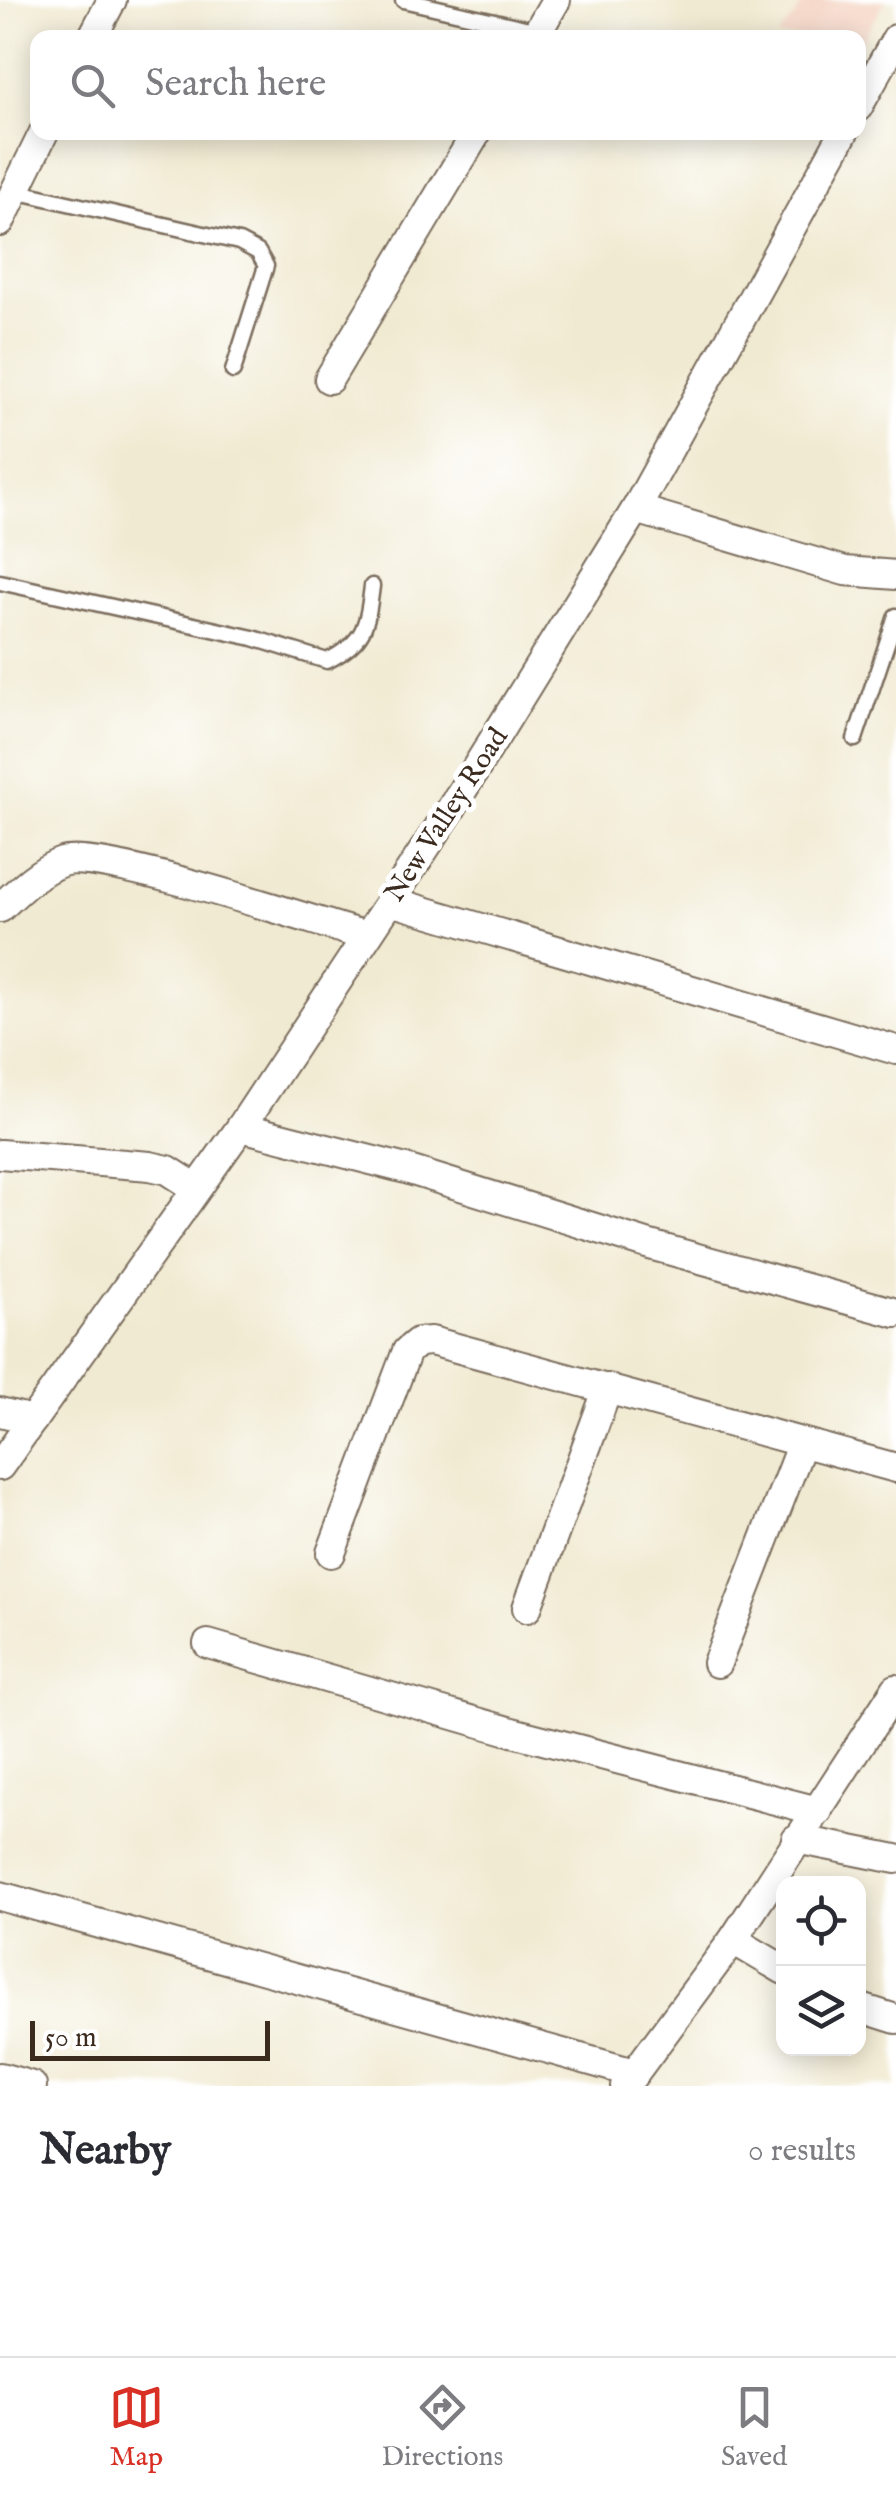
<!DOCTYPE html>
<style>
body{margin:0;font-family:"IM FELL English",serif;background:#f7f7f7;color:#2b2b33}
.controls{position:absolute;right:30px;bottom:30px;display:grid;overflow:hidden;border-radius:20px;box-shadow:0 5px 25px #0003}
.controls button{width:90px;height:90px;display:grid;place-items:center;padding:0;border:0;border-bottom:2px solid #e1e1e2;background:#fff;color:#2b2b33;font:50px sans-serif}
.scale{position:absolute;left:30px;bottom:25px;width:240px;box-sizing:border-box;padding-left:10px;border:5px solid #3b2a1e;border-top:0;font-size:28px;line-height:35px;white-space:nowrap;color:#3b2a1e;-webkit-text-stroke:8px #fff;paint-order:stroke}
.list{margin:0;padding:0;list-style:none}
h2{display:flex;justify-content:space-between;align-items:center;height:130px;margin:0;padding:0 40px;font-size:42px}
h2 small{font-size:32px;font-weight:400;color:#7c7c81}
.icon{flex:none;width:55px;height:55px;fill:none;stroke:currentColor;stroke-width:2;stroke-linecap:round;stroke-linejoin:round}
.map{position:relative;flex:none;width:896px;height:2086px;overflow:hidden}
.search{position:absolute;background:#fff;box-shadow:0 5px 25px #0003;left:30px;right:30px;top:30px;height:110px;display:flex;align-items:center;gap:25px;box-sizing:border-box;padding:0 35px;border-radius:20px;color:#7c7c81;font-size:38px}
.sheet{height:270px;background:#fff}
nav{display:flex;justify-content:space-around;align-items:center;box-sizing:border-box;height:140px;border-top:2px solid #e1e1e2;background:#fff;font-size:28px;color:#7c7c81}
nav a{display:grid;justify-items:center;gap:5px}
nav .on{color:#d93025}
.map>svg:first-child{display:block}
</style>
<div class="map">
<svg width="896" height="2086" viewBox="0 0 896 2086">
<rect width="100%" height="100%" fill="#fff"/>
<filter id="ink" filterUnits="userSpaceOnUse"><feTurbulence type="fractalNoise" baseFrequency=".01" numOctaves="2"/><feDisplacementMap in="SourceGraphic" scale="20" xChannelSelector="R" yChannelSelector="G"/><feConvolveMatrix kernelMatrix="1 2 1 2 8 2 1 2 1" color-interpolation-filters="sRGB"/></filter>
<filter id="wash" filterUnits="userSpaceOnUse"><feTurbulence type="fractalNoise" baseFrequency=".0048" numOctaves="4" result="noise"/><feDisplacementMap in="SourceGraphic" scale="40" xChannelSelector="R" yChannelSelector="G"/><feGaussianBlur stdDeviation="2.25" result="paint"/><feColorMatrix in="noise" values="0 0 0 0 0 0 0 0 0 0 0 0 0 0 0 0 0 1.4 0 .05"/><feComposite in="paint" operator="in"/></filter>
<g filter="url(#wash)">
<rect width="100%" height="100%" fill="#f1ead2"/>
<polygon fill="#f4d3c1" points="806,0 886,0 859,46 858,38 778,37"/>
</g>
<g filter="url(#ink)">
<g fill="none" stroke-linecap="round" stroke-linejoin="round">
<g stroke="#7b6d5d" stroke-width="19">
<g id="lane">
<polyline points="403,0 538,31"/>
<polyline points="15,191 239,242 258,252 266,266 233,371"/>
<path d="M0,582l253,56 74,23c38,-19 40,-35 45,-75"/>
<polyline points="855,739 896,616"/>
</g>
</g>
<g stroke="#7b6d5d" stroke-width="32">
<g id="street">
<polyline points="92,38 112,0"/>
<polyline points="534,38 556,0"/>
<polyline points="858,107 896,39"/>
<polyline points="0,222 44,132"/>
<polyline points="329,379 477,132"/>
<polyline points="636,509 845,571 896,575"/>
<polyline points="390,901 896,1050"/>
<path d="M0,908c17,-16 39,-38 62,-46 37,-13 254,60 304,74"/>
<polyline points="241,1127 406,1169 650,1245 896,1313"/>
<polyline points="0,1154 150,1166 168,1170 196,1188"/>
<polyline points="0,1412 33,1420"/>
<polyline points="0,1466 241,1127 449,812 636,509 844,132"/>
<polyline points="331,1553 407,1351 418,1342 431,1341 896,1468"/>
<polyline points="527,1608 608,1388"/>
<polyline points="208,1644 512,1732 818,1811"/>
<polyline points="717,1663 802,1443"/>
<polyline points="796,1839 896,1859"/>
<polyline points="0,1896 634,2073"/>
<polyline points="733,1940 784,1970"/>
<polyline points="858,2007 896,2019"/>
<polyline points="0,2077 32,2086"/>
<polyline points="625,2086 733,1940 896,1689"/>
</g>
</g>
<use href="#lane" stroke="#fff" stroke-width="14"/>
<use href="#street" stroke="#fff" stroke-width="28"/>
</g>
</g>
<g text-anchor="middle" stroke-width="10" stroke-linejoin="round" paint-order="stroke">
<g font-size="28" fill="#3b2a1e" stroke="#fff">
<text transform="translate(445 814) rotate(-57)" y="10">New Valley Road</text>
</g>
</g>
</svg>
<div class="controls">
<button><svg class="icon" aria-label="locate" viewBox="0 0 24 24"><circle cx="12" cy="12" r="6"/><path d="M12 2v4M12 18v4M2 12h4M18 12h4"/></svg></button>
<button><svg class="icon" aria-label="layers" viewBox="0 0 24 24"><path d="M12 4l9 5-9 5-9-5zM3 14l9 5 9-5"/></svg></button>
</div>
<div class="scale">50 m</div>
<div class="search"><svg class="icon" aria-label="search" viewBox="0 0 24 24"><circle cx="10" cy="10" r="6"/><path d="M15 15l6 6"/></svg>Search here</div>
</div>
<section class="sheet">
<h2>Nearby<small>0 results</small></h2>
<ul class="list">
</ul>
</section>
<nav>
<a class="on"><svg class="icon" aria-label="map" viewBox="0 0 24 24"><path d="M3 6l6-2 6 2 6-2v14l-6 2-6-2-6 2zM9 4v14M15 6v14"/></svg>Map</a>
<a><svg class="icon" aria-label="directions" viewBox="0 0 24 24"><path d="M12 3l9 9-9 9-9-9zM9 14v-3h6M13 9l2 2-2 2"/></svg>Directions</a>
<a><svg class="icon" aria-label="saved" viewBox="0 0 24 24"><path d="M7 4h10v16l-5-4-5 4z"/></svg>Saved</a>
</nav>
